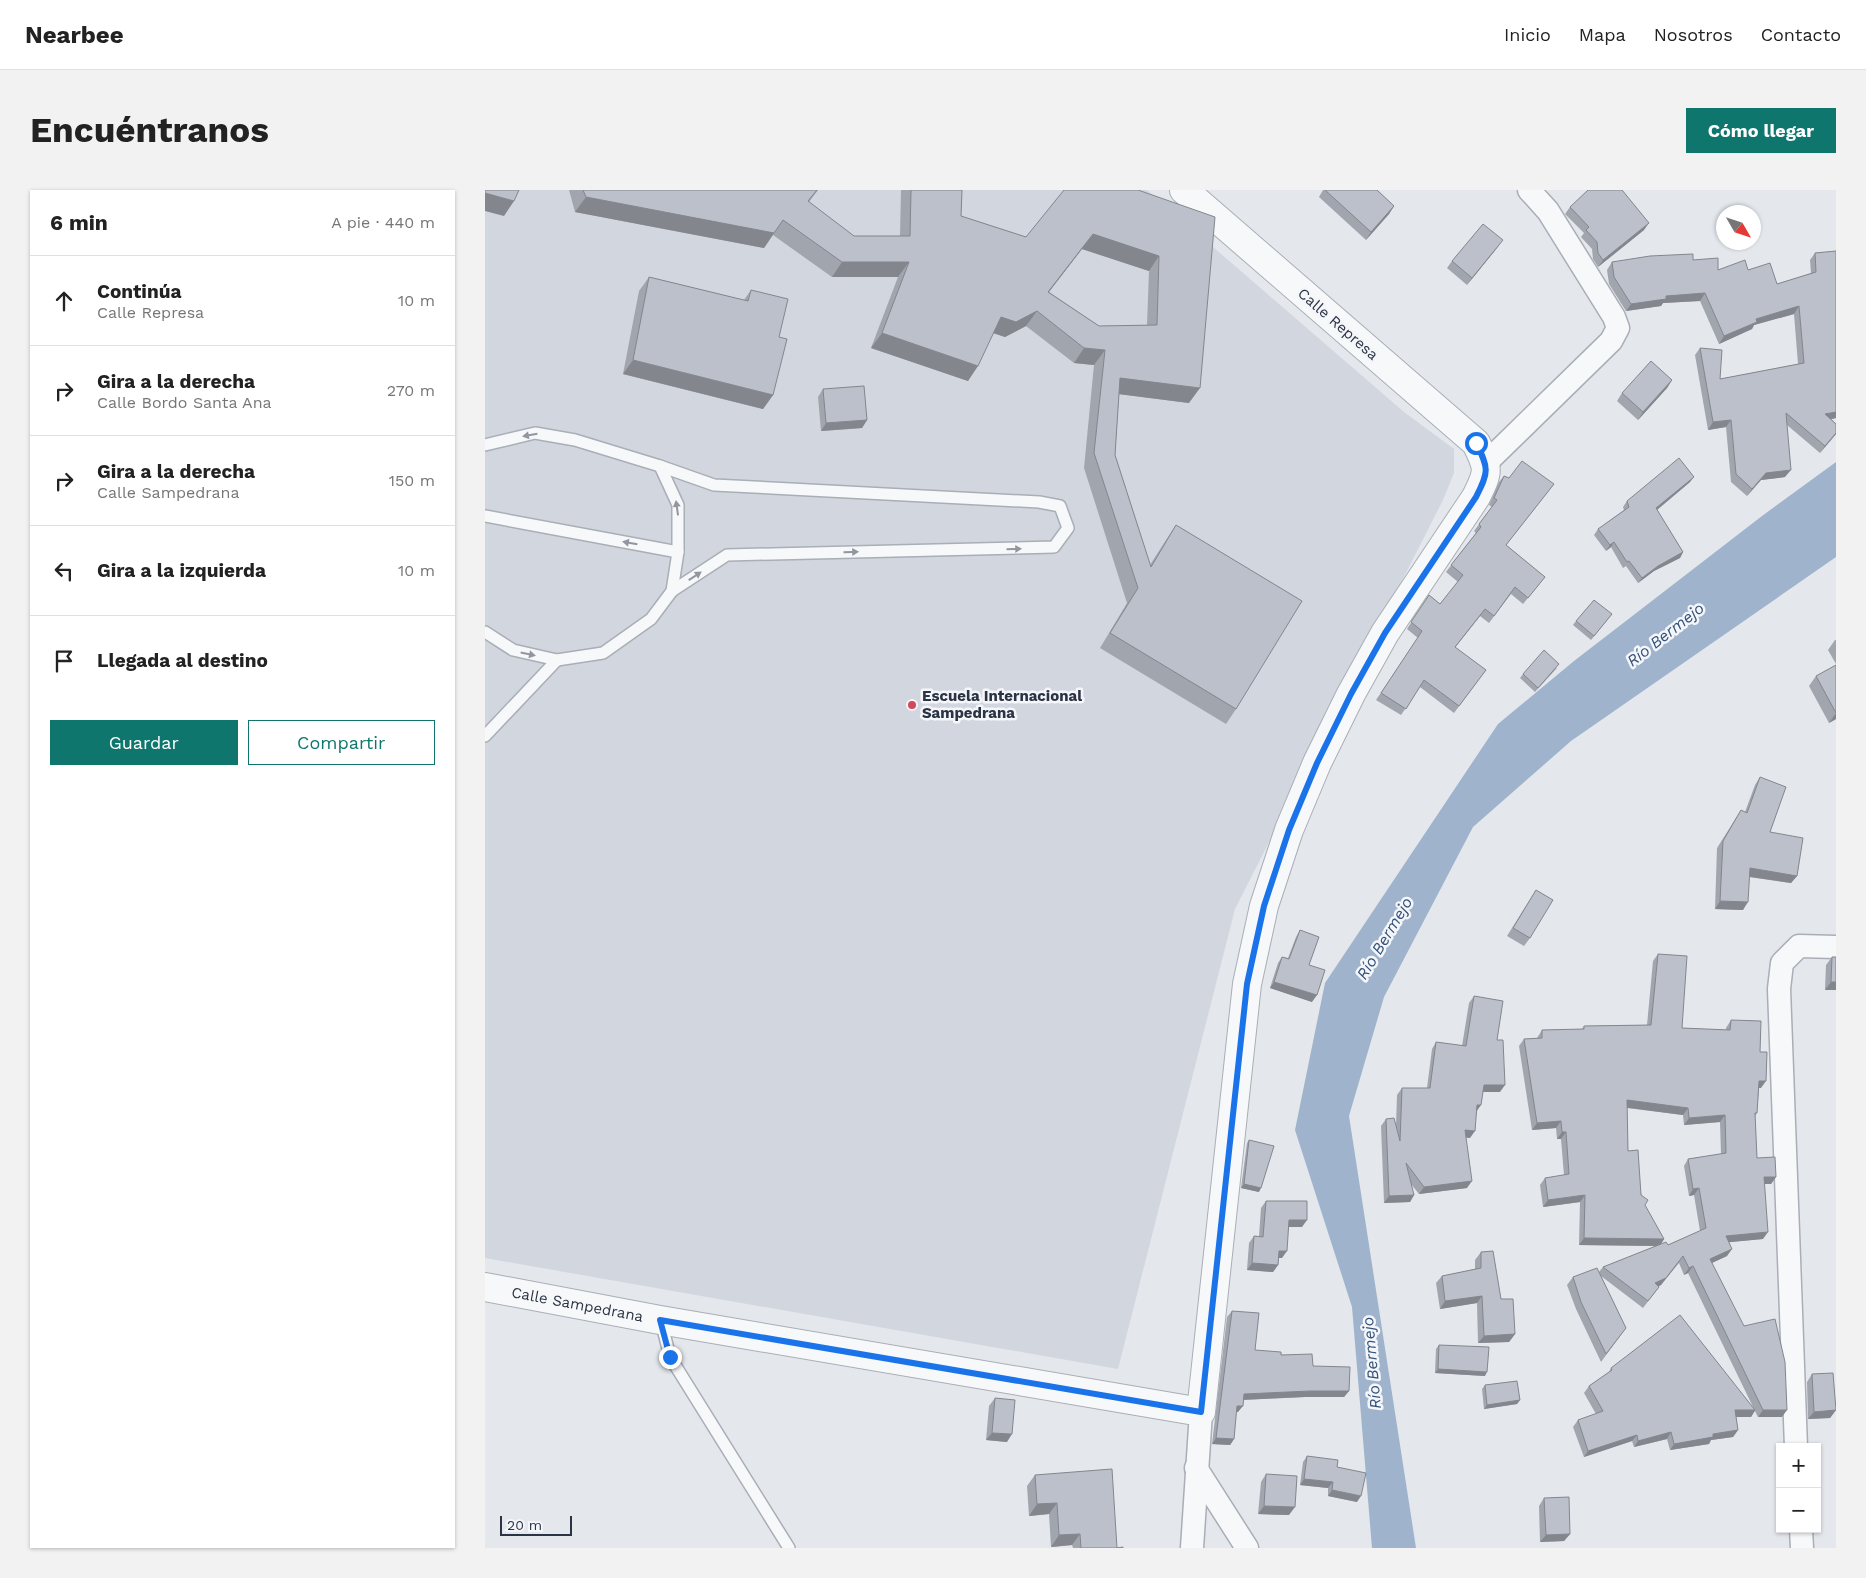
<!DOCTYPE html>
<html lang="es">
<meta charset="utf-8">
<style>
body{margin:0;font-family:"Work Sans",sans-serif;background:#f2f2f2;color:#222}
.controls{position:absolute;right:15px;bottom:15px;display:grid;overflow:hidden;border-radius:0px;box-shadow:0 1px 4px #0004}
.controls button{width:45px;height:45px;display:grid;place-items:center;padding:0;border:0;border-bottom:1px solid #e0e0e0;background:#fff;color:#222;font:25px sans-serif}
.compass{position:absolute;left:1231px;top:15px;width:45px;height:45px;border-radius:50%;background:#fff;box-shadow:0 1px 4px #0004;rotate:129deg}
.scale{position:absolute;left:15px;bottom:12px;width:72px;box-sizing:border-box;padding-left:5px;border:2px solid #2b3445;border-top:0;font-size:14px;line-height:18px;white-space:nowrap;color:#2b3445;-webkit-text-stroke:4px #f4f6f9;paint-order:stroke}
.stop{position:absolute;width:15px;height:15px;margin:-11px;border:4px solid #1a73e8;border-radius:50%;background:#fff}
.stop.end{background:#1a73e8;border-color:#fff;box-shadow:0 1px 5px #0008}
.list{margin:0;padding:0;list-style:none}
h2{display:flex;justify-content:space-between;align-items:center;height:65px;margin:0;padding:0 20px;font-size:21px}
h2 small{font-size:16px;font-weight:400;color:#767676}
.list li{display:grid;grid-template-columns:32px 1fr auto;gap:15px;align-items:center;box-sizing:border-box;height:90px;padding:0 20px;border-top:1px solid #e0e0e0}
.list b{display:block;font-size:19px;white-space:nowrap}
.list p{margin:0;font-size:16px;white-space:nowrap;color:#767676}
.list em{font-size:16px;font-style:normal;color:#767676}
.actions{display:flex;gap:10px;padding:15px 20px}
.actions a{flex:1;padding:11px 0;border:1px solid #0f766e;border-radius:0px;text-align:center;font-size:18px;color:#0f766e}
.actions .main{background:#0f766e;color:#fff}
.icon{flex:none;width:28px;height:28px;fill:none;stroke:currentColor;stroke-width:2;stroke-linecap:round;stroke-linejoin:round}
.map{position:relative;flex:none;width:1351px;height:1358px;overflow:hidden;border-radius:0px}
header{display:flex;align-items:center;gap:30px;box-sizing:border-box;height:70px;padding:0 25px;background:#fff;border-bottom:1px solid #e0e0e0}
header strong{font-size:24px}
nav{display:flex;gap:28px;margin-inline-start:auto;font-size:18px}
.intro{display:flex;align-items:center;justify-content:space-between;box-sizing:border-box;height:120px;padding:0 30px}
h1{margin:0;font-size:35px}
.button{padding:12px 22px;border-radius:0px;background:#0f766e;color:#fff;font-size:18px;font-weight:700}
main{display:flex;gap:30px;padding:0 30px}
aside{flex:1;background:#fff;border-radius:0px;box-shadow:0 1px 4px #0004}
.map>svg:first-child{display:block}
</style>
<header>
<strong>Nearbee</strong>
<nav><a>Inicio</a><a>Mapa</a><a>Nosotros</a><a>Contacto</a></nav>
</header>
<div class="intro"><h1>Encuéntranos</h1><a class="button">Cómo llegar</a></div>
<main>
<aside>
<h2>6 min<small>A pie · 440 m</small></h2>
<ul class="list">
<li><svg class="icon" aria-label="ahead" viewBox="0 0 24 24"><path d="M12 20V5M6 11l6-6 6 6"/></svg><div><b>Continúa</b><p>Calle Represa</p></div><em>10 m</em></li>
<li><svg class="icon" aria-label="right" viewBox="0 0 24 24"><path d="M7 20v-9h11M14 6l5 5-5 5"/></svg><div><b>Gira a la derecha</b><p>Calle Bordo Santa Ana</p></div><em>270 m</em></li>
<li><svg class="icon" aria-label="right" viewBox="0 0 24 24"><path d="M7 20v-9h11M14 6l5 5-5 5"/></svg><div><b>Gira a la derecha</b><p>Calle Sampedrana</p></div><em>150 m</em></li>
<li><svg class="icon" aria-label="left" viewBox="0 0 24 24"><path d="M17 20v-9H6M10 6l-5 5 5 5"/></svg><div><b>Gira a la izquierda</b></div><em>10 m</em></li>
<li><svg class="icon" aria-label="arrive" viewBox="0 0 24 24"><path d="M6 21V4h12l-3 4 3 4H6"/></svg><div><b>Llegada al destino</b></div></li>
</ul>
<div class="actions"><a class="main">Guardar</a><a>Compartir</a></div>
</aside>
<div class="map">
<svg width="1351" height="1358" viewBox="0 0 1351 1358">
<rect width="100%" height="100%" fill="#e4e7ec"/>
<polygon fill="#d2d6de" points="0,0 662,0 919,222 969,259 969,283 958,310 750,719 633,1179 0,1068"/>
<polygon fill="#9fb4cc" points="1351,272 1351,367 1086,551 988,637 899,807 864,926 931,1358 887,1358 867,1117 810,940 840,793 1013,534 1089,471 1277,326"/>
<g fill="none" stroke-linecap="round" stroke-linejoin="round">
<g stroke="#a9aeb7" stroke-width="14">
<g id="service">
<polyline points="0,255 50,243 90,250 175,276 229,295 554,312 575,316 583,338 569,357 242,365 187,401 166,429 118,463 72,470 28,460 0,442"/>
<polyline points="175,276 193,315 193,362 187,401"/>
<polyline points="0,326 193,362"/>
<polyline points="0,546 72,470"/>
<polyline points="176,1131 185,1167 304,1358"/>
</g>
</g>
<g stroke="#a9aeb7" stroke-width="25">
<g id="minor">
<polyline points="1001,273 1126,151 1133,138 1129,127 1063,21 1044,0"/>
<polyline points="1311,1257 1294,799 1297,773 1314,756 1351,757"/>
<polyline points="711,1278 762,1358"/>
<polyline points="1316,1339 1317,1358"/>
<polyline points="707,1358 716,1222"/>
</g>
</g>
<g stroke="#a9aeb7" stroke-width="30">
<g id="tertiary">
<path id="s1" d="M0,1097l175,33 541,92 46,-428 17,-78 25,-76 28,-67 34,-69 34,-61 91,-136c13,-26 13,-28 0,-54l-292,-253"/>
</g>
</g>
<use href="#service" stroke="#f7f8fa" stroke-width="11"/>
<use href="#minor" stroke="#f7f8fa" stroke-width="22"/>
<use href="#tertiary" stroke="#f7f8fa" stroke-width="28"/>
</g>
<g fill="#a1a5ae" fill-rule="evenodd">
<path d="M84,0h249l-9,12 45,34h46l1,-46h61l-1,26 65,21 189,-20 -26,186 -70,-9 -4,61 35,110 16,-25 10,-15 60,184 -10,15 -126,-76 27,-45 -43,-135 10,-103 -20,-2 -48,-37 -21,11 -12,-4 -25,48 -97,-33 27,-71h-66l-59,-42 -9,13 -189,-36zM597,59l67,22 -2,54 -48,1 -50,-34z"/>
<polygon points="838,0 892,0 909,16 904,24 881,50 834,7"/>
<polygon points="1085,17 1159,40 1113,77 1108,69 1107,59 1096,47 1099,43 1080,24"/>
<polygon points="1012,58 982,95 962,78 967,71"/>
<polygon points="1351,61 1351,228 1346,229 1351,234 1351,244 1335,263 1302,235 1300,287 1276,290 1262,306 1246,292 1241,237 1223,240 1210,165 1215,158 1235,189 1313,174 1309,124 1269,135 1267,139 1234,154 1215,111 1178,113 1176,116 1141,121 1124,94 1122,80 1127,72 1208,70 1233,80 1263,80 1292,94 1326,83 1325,70 1330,63"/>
<polygon points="164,87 259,110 266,100 294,147 288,205 278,219 138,184 154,101"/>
<polygon points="1187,190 1182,198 1153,230 1132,211 1137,203"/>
<polygon points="338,199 382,230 377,238 336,241 333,207"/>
<polygon points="1019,286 1024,288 1069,294 1021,355 1060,387 1038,414 1026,404 1004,433 995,426 970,457 1001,480 969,523 935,497 916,525 891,510 933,448 922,439 944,405 955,414 973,392 961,382 991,343 989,341 1007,317 1004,315 1014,292"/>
<polygon points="1205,292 1172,320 1198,362 1195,368 1169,381 1153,393 1141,376 1138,378 1126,357 1121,361 1109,345 1113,339 1139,320 1138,317 1142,311"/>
<polygon points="1127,424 1106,450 1088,435 1091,431"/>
<polygon points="1350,450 1351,450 1351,474 1343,460"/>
<polygon points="1351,475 1351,529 1344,533 1324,496 1331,486"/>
<polygon points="1072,478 1050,502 1035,488 1038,484"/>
<polygon points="1275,587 1285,642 1312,686 1306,693 1264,687 1258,720 1230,719 1232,658 1256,620 1260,622 1270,595"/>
<polygon points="1051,700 1045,748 1039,756 1022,746"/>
<polygon points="815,740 824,775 827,812 785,798 793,773 797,767 803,768 811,747"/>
<path d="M1173,764l24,74 44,2v-2l5,-8 29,32 1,36h-2l-2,25 -2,3 2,42 19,19 -5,7h-7l-1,55 -34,3 -2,14 -15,7 70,154h-24l-3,-6 -4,6h-15l2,13 -5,7 -22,3 -2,4 -39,6 -3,-11 -33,8 -2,-6 -48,16 -11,-30 5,-7 18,-6 -12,-21 5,-7 20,-14 2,-4 143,41 -66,-136 -4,2 -5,-12 -18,22 -3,2h1l-16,21 -42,-32 25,52 -25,34 -25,-53 -9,-24 6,-8 26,-5 4,-5 54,-21 -78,-1 1,-43 -37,5 -3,-22 5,-7 19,-3 -3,-36h-4l-1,-11 -24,2 -13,-84 5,-7 13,-1 5,-8 40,-1 2,-3 63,-1 6,-64zM1142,918l56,7 1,10 36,-3 1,32 -33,5 -4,7 5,30 5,-1 6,36 -32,14h-8l4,-6 -19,-33 -17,-55z"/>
<polygon points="1347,767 1351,800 1340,800 1341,775"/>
<polygon points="989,806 1012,850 1015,902 998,902 992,921 985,948 981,947 982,998 934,1004 926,994 929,1005 925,1012 899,1013 896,936 901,929 911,936 912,905 917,898 942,898 947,859 951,852 977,856 984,813"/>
<polygon points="764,950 774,1002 756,998 762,953"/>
<polygon points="781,1011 817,1037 804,1037 797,1068 794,1068 793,1075 788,1082 762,1080 764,1053 769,1046 774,1046 776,1018"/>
<polygon points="996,1062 1016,1109 1030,1144 1024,1152 993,1153 992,1113 955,1119 951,1093 957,1086 990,1079 990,1070"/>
<polygon points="747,1121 770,1160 796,1165 828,1176 864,1201 859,1207 820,1207 758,1210 753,1222 751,1222 749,1249 745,1255 727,1254 742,1127"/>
<polygon points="954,1155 1000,1186 950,1183 951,1159"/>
<polygon points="1327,1184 1351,1220 1345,1228 1323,1229 1322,1192"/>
<polygon points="1000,1195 1035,1210 1032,1214 999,1219 997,1199"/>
<polygon points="510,1208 522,1252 501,1250 504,1216"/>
<polygon points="822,1266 852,1277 872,1312 843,1306 843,1298 815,1295 818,1272"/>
<polygon points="781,1284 804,1325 773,1324 776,1292"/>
<polygon points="550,1285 632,1358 638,1358 588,1358 587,1355 566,1357 564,1324 544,1326 542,1296"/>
<polygon points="1059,1308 1085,1344 1079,1351 1055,1352 1054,1316"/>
</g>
<g fill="#83868d">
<polygon points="0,3 29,11 19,26 0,21"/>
<polygon points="101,7 289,43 279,58 90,22"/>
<polygon points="909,16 904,24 881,50 886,42"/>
<polygon points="1164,33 1159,40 1113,77 1118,70"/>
<polygon points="608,44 674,66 664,81 597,59 553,116 563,102"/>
<polygon points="1018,50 1012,58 982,95 987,88"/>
<polygon points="357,72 424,72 413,87 347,87"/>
<polygon points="1220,103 1215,111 1178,113 1176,116 1141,121 1146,114 1181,106"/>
<polygon points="1314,116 1309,124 1269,135 1267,139 1234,154 1239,146 1271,129"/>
<polygon points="552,121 541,136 520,147 505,142 516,127"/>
<polygon points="397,143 493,176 483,191 386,158"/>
<polygon points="599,158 620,160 609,175 589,173"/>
<polygon points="148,170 288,205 278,219 138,184"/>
<polygon points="635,188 715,198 704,213 625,203"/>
<polygon points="1187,190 1182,198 1153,230 1158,222"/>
<polygon points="1351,222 1351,228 1335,232 1340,224"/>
<polygon points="382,230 377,238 336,241 341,233"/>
<polygon points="1246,230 1241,237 1223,240 1228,232"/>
<polygon points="1351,243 1351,244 1335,263 1340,256"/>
<polygon points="1306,280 1300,287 1276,290 1262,306 1267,299 1281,283"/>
<polygon points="1209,287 1205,292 1167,324 1171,318"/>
<polygon points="1129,352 1126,357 1121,361 1125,355"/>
<polygon points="1198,362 1195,368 1169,381 1153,393 1157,388 1173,376"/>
<polygon points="1000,419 995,426 965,464 970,457"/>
<polygon points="1351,523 1351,529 1344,533"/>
<polygon points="1265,678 1312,686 1306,693 1259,686"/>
<polygon points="1235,711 1263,712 1258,720 1230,719"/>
<polygon points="789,792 832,805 827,812 785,798"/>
<polygon points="1346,792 1351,792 1351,800 1340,800"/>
<polygon points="1274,891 1281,891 1276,898 1269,898"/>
<polygon points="999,895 1020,895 1015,902 994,902"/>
<polygon points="1142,910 1203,918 1198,925 1137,917"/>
<polygon points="992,915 996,915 991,922"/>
<polygon points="1240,925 1235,932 1199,935 1204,928"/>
<polygon points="1076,931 1071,938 1047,940 1052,933"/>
<polygon points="980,940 990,941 985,948 975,947"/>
<polygon points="1077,942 1081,942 1076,949 1072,949"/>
<polygon points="1279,987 1291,987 1286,994 1274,994"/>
<polygon points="987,991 982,998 934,1004 939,997"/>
<polygon points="759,994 776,998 774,1002 756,998"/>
<polygon points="1214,998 1209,1005 1204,1006 1208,999"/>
<polygon points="929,1005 925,1012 899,1013 904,1006"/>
<polygon points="1100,1005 1095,1012 1058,1017 1063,1010"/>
<polygon points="804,1030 822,1030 817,1037 799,1037"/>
<polygon points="1283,1042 1278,1049 1236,1053 1241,1046"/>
<polygon points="1099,1048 1179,1049 1175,1056 1094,1055"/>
<polygon points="1247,1059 1242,1066 1220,1076 1225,1069"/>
<polygon points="794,1061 802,1061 797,1068 789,1068"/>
<polygon points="1198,1066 1176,1095 1165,1100 1170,1093"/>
<polygon points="767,1073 793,1075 788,1082 762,1080"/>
<polygon points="1208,1076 1203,1083 1199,1085 1204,1078"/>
<polygon points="997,1106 992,1113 955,1119 960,1111"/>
<polygon points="1030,1144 1024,1152 993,1153 999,1146"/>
<polygon points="953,1179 1002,1182 1000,1186 950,1183"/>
<polygon points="825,1201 864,1201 859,1207 820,1207 754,1210 759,1204"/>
<polygon points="1035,1210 1032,1214 999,1219 1002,1215"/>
<polygon points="752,1216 758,1216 753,1222 748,1222"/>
<polygon points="1250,1220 1270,1220 1266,1227 1245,1227"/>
<polygon points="1278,1220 1302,1220 1297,1227 1273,1227"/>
<polygon points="1351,1220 1345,1228 1323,1229 1329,1222"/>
<polygon points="1253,1240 1248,1247 1226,1250 1224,1254 1185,1260 1189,1254 1228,1244"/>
<polygon points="1186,1242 1182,1249 1149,1257 1153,1251"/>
<polygon points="507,1243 527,1244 522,1252 501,1250"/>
<polygon points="1152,1245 1147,1251 1099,1267 1103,1261"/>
<polygon points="731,1248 749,1249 745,1255 727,1254"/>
<polygon points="819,1289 848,1292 843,1298 815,1295"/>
<polygon points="847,1300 876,1306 872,1312 843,1306"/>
<polygon points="572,1313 564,1324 544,1326 552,1314"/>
<polygon points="779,1316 810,1317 804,1325 773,1324"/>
<polygon points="595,1344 587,1355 566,1357 574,1345"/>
<polygon points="1085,1344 1079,1351 1055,1352 1061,1345"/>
</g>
<g fill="#bbc0ca" stroke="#83868d" fill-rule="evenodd">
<polygon points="0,0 34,0 29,11 0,3"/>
<path d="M98,0h234l-9,11 46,35h56l1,-46h51l-1,26 65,21 38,-47h74l77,27 -15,171 -80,-10 -5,77 36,112 25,-42 126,76 -66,108 -126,-76 28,-45 -44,-135 11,-103 -21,-2 -47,-37 -21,11 -15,-5 -23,49 -96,-33 27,-71h-67l-59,-42 -9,13 -188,-36zM608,44l66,22 -2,69 -58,1 -51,-34z"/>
<polygon points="840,0 892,0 909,16 886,42"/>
<polygon points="1103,0 1137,0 1164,33 1118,70 1113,63 1112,52 1101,40 1104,37 1085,17"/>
<polygon points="998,34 1018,50 987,88 967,71"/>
<polygon points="1351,61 1351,222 1340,224 1351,234 1351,243 1340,256 1301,223 1306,280 1281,283 1267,299 1251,284 1246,230 1228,232 1215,158 1237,160 1235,189 1319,173 1314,116 1271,129 1272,132 1239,146 1220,103 1181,106 1181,109 1146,114 1129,87 1127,72 1165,66 1208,64 1208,70 1233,68 1233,80 1260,70 1263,80 1285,73 1292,94 1331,82 1330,63"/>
<polygon points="164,87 263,111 266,100 303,109 294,147 302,149 288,205 148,170"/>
<polygon points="1166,171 1187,190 1158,222 1137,203"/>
<polygon points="379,196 382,230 341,233 338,199"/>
<polygon points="1194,268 1209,287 1171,318 1198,362 1173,376 1157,388 1144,371 1142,372 1129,352 1125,355 1113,339 1144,317 1142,311"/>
<polygon points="1037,271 1069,294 1021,355 1060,387 1043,408 1030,397 1009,426 1000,419 970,457 1001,480 974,516 939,490 921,519 896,503 937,441 926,432 944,405 955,414 978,385 966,375 996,337 994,334 1012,310 1009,308 1019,286 1024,288"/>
<polygon points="1109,410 1127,424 1109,446 1091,431"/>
<polygon points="1059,460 1074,474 1053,498 1038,484"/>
<polygon points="1351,475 1351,523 1331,486"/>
<polygon points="1275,587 1301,597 1285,642 1318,648 1312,686 1265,678 1263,712 1235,711 1238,651 1256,620 1262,623"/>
<polygon points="1051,700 1068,710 1045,748 1028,738"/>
<polygon points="815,740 834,747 824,775 840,780 832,805 789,792 797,767 804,769"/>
<polygon points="1173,764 1202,766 1197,838 1245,840 1246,830 1276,831 1275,862 1282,862 1281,891 1274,891 1272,923 1270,923 1272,968 1290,967 1291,987 1279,987 1283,1042 1241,1046 1247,1059 1225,1069 1259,1136 1290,1129 1300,1172 1302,1220 1278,1220 1208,1076 1204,1078 1198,1066 1181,1088 1170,1093 1174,1097 1163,1111 1118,1077 1181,1052 1183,1055 1221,1038 1214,998 1208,999 1203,969 1241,963 1240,925 1204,928 1203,918 1142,910 1143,961 1153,960 1156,1005 1163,1010 1160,1015 1179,1049 1099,1048 1100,1005 1063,1010 1060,988 1084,984 1081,942 1077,942 1076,931 1052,933 1039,849 1057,848 1057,840 1099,839 1099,836 1166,835"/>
<polygon points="1347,767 1351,767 1351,792 1346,792"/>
<polygon points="989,806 1018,811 1012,850 1018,850 1020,895 999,895 996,915 992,915 990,941 980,940 987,991 939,997 921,973 929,1005 904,1006 901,929 909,928 915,951 917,898 945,898 951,852 981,856"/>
<polygon points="764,950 789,956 776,998 759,994"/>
<polygon points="781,1011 822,1011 822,1030 804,1030 802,1061 794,1061 793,1075 767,1073 769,1046 778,1047"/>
<polygon points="1008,1061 1016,1109 1028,1109 1030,1144 999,1146 997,1106 960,1111 957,1086 996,1078 996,1062"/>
<polygon points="1112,1078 1141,1138 1121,1164 1096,1112 1088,1087"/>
<polygon points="747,1121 774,1123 770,1160 796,1162 796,1165 827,1164 828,1176 865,1177 864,1201 825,1201 759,1204 758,1216 752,1216 749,1249 731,1248"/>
<polygon points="1195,1125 1270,1220 1250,1220 1253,1240 1228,1244 1228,1247 1189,1254 1186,1242 1153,1251 1152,1245 1103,1261 1093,1230 1118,1221 1104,1196 1127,1180 1126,1178"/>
<polygon points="954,1155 1004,1157 1002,1182 953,1179"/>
<polygon points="1348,1183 1351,1220 1329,1222 1327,1184"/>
<polygon points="1032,1191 1035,1210 1002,1215 1000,1195"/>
<polygon points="510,1208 530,1210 527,1244 507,1243"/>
<polygon points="822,1266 853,1270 852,1277 881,1283 876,1306 847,1300 848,1292 819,1289"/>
<polygon points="627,1279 632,1358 638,1357 638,1358 596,1358 595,1344 574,1345 572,1313 552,1314 550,1285"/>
<polygon points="781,1284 812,1286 810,1317 779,1316"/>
<polygon points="1084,1307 1085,1344 1061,1345 1059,1308"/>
</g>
<defs><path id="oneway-solid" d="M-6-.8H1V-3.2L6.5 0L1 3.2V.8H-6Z" transform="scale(1.25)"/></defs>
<g fill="#9196a0">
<use href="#oneway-solid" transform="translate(45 245) rotate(170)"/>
<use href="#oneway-solid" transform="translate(192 318) rotate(-98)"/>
<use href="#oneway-solid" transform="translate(145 353) rotate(-170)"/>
<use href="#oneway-solid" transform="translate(529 359) rotate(-1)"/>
<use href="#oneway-solid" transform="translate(366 362) rotate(-1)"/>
<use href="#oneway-solid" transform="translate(210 386) rotate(-33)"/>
<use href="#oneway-solid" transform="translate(43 464) rotate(12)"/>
</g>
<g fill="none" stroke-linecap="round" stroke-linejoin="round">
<path stroke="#1a73e8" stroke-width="6" d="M185,1167l-10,-37 541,92 46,-428 17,-78 25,-76 28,-67 34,-69 34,-61 91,-136c13,-25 13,-29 0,-54"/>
</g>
<circle fill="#d1495b" stroke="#f4f6f9" stroke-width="2" cx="427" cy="515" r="5"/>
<g text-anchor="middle" stroke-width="5" stroke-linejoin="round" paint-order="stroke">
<g font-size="15" fill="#2b3445" stroke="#f4f6f9">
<text transform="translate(853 134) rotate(41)" y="5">Calle Represa</text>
<text dy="5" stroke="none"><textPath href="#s1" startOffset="94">Calle Sampedrana</textPath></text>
</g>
<g font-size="15" font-weight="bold" fill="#2b3445" stroke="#f4f6f9" text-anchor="start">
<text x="437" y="511">Escuela Internacional<tspan x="437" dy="17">Sampedrana</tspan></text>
</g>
<g font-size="16" font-style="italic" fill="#34527a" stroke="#f4f6f9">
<text transform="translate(1180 444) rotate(-38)" y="6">Río Bermejo</text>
<text transform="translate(899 748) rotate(-59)" y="6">Río Bermejo</text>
<text transform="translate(886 1173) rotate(-95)" y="6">Río Bermejo</text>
</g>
</g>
</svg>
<div class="controls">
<button>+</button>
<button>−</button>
</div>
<svg class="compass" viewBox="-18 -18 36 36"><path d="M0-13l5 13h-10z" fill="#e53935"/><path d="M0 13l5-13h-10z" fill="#767676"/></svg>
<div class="scale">20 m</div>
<div class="stop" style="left:991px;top:253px"></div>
<div class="stop end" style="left:185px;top:1167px"></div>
</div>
</main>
